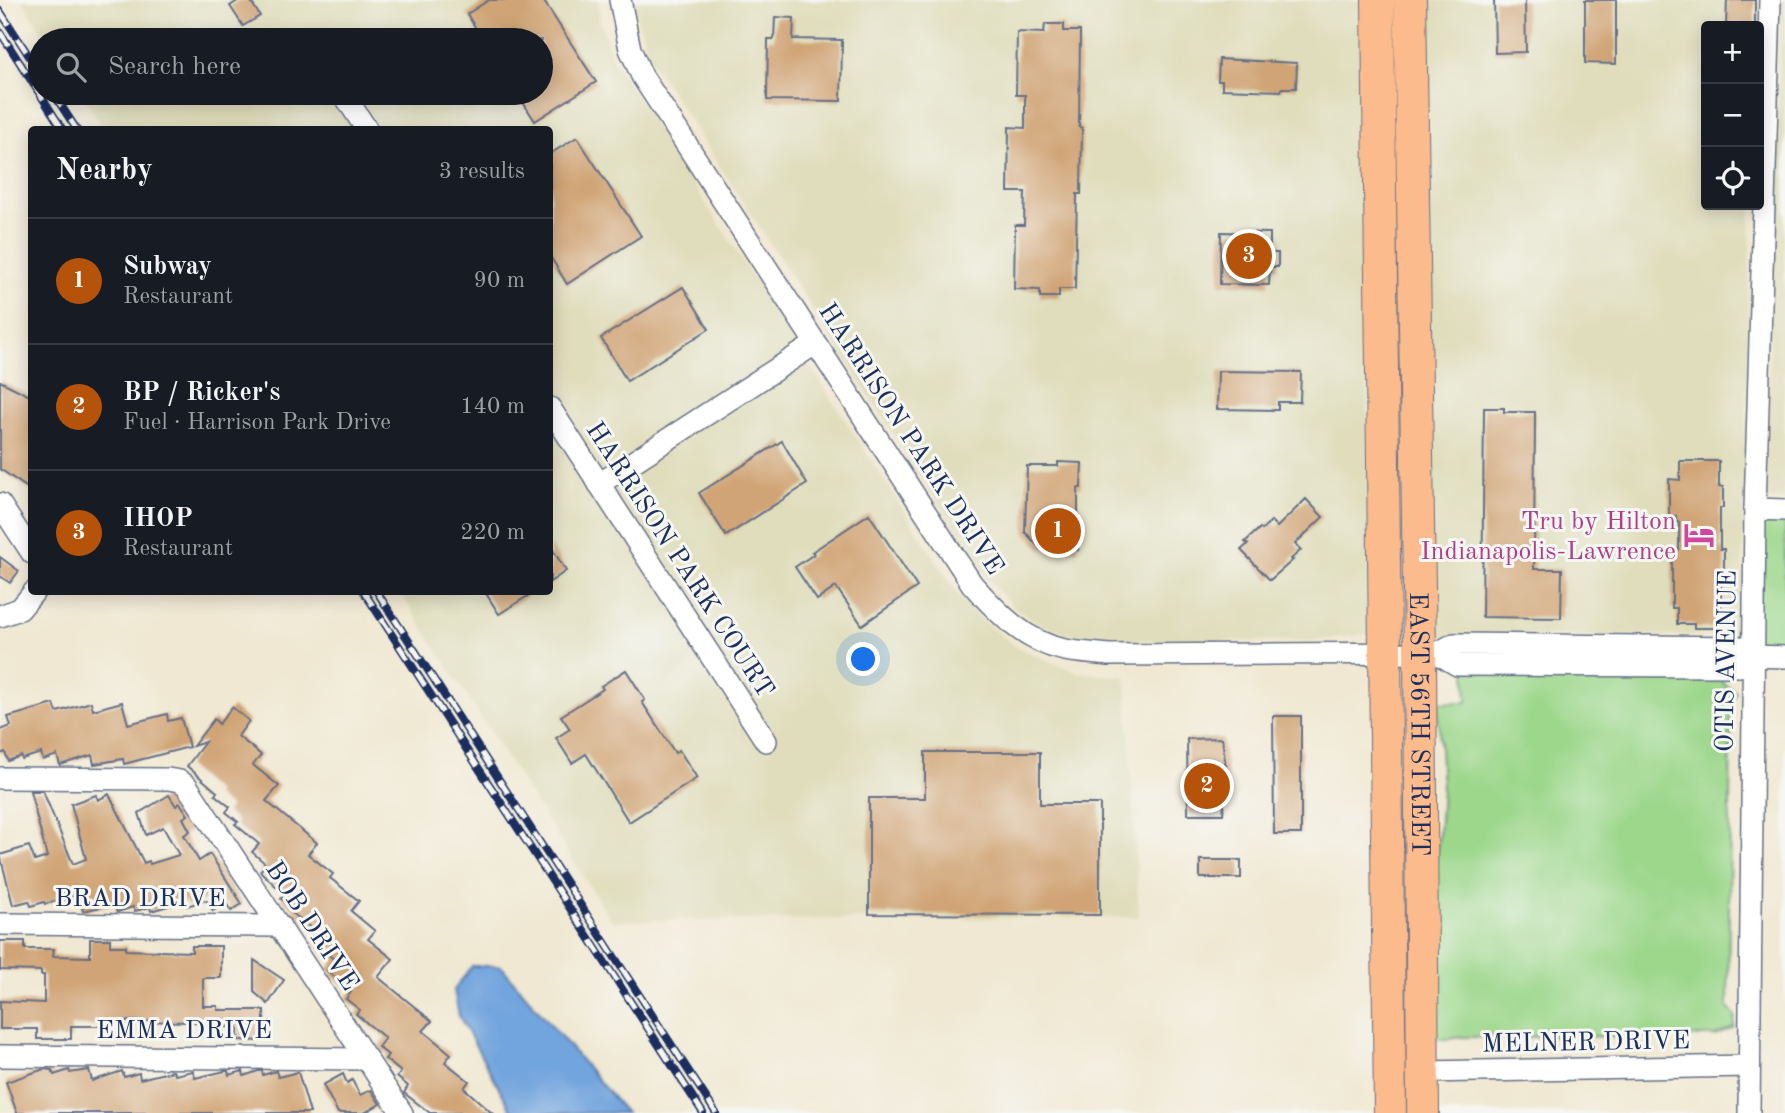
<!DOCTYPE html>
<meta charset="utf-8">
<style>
body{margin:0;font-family:"Old Standard TT",serif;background:#242831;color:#f1f3f6}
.controls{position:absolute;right:21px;top:21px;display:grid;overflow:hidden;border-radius:7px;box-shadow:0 4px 18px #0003}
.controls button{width:63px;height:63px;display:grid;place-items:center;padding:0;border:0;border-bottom:2px solid #363941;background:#171b24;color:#f1f3f6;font:35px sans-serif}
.you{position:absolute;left:864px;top:660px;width:24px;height:24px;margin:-18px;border:5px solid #fff;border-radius:50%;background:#1a73e8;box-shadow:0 0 0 10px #1a73e833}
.badge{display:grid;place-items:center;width:46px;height:46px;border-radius:50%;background:#b45309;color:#fff;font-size:23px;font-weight:700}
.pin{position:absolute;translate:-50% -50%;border:4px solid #fff;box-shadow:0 2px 7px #0006}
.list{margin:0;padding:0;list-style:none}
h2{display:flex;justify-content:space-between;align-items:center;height:91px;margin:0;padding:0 28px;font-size:30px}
h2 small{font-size:23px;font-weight:400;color:#9ea1a6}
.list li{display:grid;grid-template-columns:46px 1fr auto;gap:21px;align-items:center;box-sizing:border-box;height:126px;padding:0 28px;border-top:2px solid #363941}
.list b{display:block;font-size:26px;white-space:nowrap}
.list p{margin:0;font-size:23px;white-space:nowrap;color:#9ea1a6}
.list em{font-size:23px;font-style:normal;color:#9ea1a6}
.icon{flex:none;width:38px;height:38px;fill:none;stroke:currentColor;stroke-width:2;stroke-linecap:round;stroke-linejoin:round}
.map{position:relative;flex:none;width:1785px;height:1113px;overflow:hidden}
.search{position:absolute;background:#171b24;box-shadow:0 4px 18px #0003;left:28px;top:28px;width:525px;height:77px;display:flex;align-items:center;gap:18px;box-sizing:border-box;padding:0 24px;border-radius:38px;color:#9ea1a6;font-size:26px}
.panel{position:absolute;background:#171b24;box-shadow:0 4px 18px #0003;left:28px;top:126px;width:525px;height:469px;border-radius:7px}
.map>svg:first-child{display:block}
</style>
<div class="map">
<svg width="1785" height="1113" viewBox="0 0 1785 1113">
<rect width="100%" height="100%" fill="#f6f6f2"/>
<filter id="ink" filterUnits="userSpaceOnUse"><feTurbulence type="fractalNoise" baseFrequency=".0143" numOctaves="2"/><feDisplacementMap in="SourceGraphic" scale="14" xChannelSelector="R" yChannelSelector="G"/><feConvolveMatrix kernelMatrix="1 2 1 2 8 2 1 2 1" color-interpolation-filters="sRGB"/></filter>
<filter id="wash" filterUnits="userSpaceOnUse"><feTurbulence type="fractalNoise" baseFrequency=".00686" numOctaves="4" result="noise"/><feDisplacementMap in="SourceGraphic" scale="28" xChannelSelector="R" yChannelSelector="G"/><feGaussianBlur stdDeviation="1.57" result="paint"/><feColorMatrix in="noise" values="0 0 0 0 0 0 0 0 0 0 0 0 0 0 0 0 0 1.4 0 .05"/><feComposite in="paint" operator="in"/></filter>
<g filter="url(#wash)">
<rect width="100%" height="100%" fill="#f0e8d2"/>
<g fill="#dfddbb">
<polygon points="22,0 598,0 600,20 612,58 955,590 981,620 1018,648 1076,672 1126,677 1139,917 612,921 400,592 550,592 550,130 104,129 81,93 541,93 541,40 47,40"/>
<polygon points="634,0 1363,0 1370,634 1310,641 1114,640 1069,634 1042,625 1014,607 987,578 650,59 636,16"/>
<polygon points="1424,0 1756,0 1755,26 1706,26 1706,205 1751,205 1741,635 1429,637"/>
<polygon points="1782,0 1785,0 1785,499 1764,499"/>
</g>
<g fill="#9cd78b" stroke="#5c8374" stroke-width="2">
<polygon points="1755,509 1785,510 1785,657 1753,656"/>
<polygon points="1466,671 1719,674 1724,684 1736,692 1731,701 1728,1008 1735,1016 1734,1027 1716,1036 1462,1037 1448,1039 1434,1039 1430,889 1439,837 1442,788 1438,703 1467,702"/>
</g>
<polygon fill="#72a4dd" stroke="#466a9e" stroke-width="2" points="472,966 501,966 626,1113 513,1113 459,1016 454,990"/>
<g id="blocks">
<g fill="#d0a476">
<polygon points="239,0 250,0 260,16 243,26 230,6"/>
<polygon points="489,0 543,0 596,82 535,121 517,93 541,93 541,40 483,40 467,14"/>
<polygon points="1494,0 1525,0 1526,52 1495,53"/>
<polygon points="1585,0 1616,0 1616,64 1585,63"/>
<polygon points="1727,0 1755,0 1755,26 1726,26"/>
<polygon points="775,17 794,18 793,39 842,40 841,101 767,100 768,39 774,39"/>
<polygon points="1045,24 1064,24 1064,31 1080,31 1079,127 1082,128 1081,194 1077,194 1075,289 1059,289 1059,297 1040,297 1040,290 1014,289 1015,225 1024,225 1025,192 1008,192 1009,127 1025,128 1025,95 1016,95 1017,32 1044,33"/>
<polygon points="1219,59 1297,63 1296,88 1282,88 1281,91 1222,89 1222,81 1218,81"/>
<polygon points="577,137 641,236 567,284 550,256 550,154"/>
<polygon points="1221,232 1270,233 1270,253 1278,253 1278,267 1270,267 1269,285 1220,284"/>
<polygon points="683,287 709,329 627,381 601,338"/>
<polygon points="1218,371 1301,372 1300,402 1278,402 1278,410 1217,409"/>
<polygon points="0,381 32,397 32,491 0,469"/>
<polygon points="1484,408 1504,408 1504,412 1535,412 1534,569 1562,569 1561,618 1482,617"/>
<polygon points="782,441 807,484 726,536 699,493"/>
<polygon points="1680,461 1719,461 1719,487 1723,487 1723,508 1720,508 1720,549 1724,549 1724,584 1721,584 1721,611 1718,610 1717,628 1694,628 1694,624 1677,624 1677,608 1672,608 1672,550 1679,550 1679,522 1676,522 1676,516 1669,516 1669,479 1680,480"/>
<polygon points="1058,462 1082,463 1081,488 1078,488 1078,550 1041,549 1025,532 1027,466 1058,466"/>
<polygon points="1306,499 1323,517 1295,544 1301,550 1291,559 1293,560 1270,580 1241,550 1248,544 1245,542 1260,528 1262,530 1271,521 1277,527"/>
<polygon points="869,514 917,587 862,625 836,587 817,600 795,567 814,554 812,552"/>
<polygon points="550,545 566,571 550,582"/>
<polygon points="0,557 19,571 10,583 0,576"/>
<polygon points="485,592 534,592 499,614"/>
<polygon points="626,670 645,700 642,702 675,753 679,750 697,778 629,822 586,754 572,763 556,738 570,729 561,716 603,689 601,686"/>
<polygon points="91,702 93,710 122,702 128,724 167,714 168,721 181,718 189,747 124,764 123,759 94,764 92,755 60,765 57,755 43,760 41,753 22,759 21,756 8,761 5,752 0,754 0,730 11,726 8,717 54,704 57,712"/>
<polygon points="232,707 249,721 238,736 261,755 253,765 279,786 266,801 317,843 308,854 333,874 330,878 359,901 351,911 375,931 368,939 393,959 378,977 432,1021 423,1031 451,1054 445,1062 469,1081 464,1088 492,1113 430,1113 404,1093 408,1086 397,1077 401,1072 385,1059 388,1055 378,1047 385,1038 356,1014 360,1010 346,999 351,992 327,970 335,960 311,941 318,933 291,912 294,909 281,899 285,895 260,871 266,864 252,852 259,844 235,824 238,822 226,812 230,807 215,795 217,792 187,766 205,742 193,746 214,719 219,724"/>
<polygon points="1273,716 1301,716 1301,834 1274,834"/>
<polygon points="1222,738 1227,775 1223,814 1188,814 1187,739"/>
<polygon points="925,752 1040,752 1040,804 1100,804 1100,915 869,914 869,798 925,798"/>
<polygon points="30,791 43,791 73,864 86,859 71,804 96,795 98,800 109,794 144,863 149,861 150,864 179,855 163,827 146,835 139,813 169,795 176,806 180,803 188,815 183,818 190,831 184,835 199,861 210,854 242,904 231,911 226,903 213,911 206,900 187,906 185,901 151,911 150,907 135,911 133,907 117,912 114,904 83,911 79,898 74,900 73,896 45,904 44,902 31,906 29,901 13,905 0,855 29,846 35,861 47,857"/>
<rect x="1200" y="860" width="41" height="18"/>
<polygon points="90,939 110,939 110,946 126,946 126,950 192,952 192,946 221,946 221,978 203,978 203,1006 218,1006 218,1010 264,1010 264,1041 238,1040 238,1027 204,1027 204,1022 107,1021 107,1026 71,1026 71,1039 37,1039 37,1029 0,1029 0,1001 44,1003 44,975 41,975 41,971 0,970 0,941 25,941 25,949 54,949 53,956 90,957"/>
<polygon points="254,960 284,980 268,1004 254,992"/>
<polygon points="44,1069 52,1070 54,1075 69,1070 70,1073 89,1070 92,1081 122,1071 124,1077 139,1073 140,1079 173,1071 175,1075 193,1071 195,1078 225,1071 228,1071 229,1075 243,1071 244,1076 258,1071 262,1071 263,1075 276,1071 278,1077 298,1072 310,1113 17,1113 6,1082"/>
<polygon points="343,1074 347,1083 352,1080 360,1095 371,1090 380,1104 364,1113 338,1113 323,1085"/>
</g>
</g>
</g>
<g filter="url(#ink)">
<use href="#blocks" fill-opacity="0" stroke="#667087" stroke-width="2"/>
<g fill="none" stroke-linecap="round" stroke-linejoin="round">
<g stroke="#667087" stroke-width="24">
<g id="minor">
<path d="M620,0l10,49 12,27 330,508c26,29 53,58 93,66 15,3 30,3 44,5l328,-2 17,-9 288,3 11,9"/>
<polyline points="343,93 367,130"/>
<polyline points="550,408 766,741"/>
<polyline points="599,484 815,344"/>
<polyline points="0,504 32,553"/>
<polyline points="1755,509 1785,510"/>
<polyline points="0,616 20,609 34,592"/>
<polyline points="1437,653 1457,665 1740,666 1753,656 1785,657"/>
<polyline points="0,778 168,779 180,781 187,786 402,1113"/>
<polyline points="0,924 280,926"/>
<polyline points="0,1056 367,1059"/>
<polyline points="1423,1072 1749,1066"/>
<polyline points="1749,1113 1755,509 1770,0"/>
</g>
</g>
<g stroke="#667087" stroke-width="34">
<g id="primary">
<polyline points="1378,0 1390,1113"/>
<path id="s1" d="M1410,0l10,652 3,461"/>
</g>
</g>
<use href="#minor" stroke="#fff" stroke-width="21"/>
<use href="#primary" stroke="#fbbb8c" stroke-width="32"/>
<g stroke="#1b2f5e" stroke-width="8">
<g id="rail">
<polyline points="0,11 40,73"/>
<polyline points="0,32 63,130"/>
<polyline points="53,93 77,130"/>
<polyline points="364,592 703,1113"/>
<polyline points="377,592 716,1113"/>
</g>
</g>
<use href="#rail" stroke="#f6f6f2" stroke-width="5" stroke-dasharray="16" stroke-linecap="butt"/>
</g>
</g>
<defs>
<g id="hotel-bare" transform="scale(2.415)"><path d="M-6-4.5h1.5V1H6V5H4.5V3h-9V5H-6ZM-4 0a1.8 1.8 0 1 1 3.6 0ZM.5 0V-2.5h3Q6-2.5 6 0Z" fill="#d1479c" stroke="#f6f6f2" stroke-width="2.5" paint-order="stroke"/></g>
</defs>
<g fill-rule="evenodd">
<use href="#hotel-bare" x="1699" y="535"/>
</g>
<g text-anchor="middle" stroke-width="6" stroke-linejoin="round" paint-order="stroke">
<g font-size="26" fill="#1b2f5e" stroke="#f6f6f2">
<text transform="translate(912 438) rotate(57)" y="9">HARRISON PARK DRIVE</text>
<text transform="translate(681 559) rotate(57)" y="9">HARRISON PARK COURT</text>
<text transform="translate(1725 661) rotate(-89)" y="9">OTIS AVENUE</text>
<text dy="9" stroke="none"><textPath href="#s1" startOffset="724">EAST 56TH STREET</textPath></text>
<text x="140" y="906">BRAD DRIVE</text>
<text transform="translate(313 925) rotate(57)" y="9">BOB DRIVE</text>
<text x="184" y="1038">EMMA DRIVE</text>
<text transform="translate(1586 1041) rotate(-1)" y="9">MELNER DRIVE</text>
</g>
<g font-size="26" fill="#b23c85" stroke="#f6f6f2" text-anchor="end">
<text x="1676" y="529">Tru by Hilton<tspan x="1676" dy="30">Indianapolis-Lawrence</tspan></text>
</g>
</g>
</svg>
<div class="controls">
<button>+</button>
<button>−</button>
<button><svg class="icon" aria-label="locate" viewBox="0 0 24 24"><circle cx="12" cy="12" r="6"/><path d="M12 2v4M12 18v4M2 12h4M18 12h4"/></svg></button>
</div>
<div class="you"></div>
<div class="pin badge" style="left:1058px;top:531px">1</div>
<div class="pin badge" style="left:1207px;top:786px">2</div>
<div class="pin badge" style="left:1249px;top:256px">3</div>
<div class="search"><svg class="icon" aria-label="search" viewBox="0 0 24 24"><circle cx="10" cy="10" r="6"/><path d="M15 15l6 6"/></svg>Search here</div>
<section class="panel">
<h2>Nearby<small>3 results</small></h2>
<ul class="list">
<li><span class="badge">1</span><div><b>Subway</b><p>Restaurant</p></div><em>90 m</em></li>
<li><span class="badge">2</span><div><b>BP / Ricker's</b><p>Fuel · Harrison Park Drive</p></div><em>140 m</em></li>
<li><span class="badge">3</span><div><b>IHOP</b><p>Restaurant</p></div><em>220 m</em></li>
</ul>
</section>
</div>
